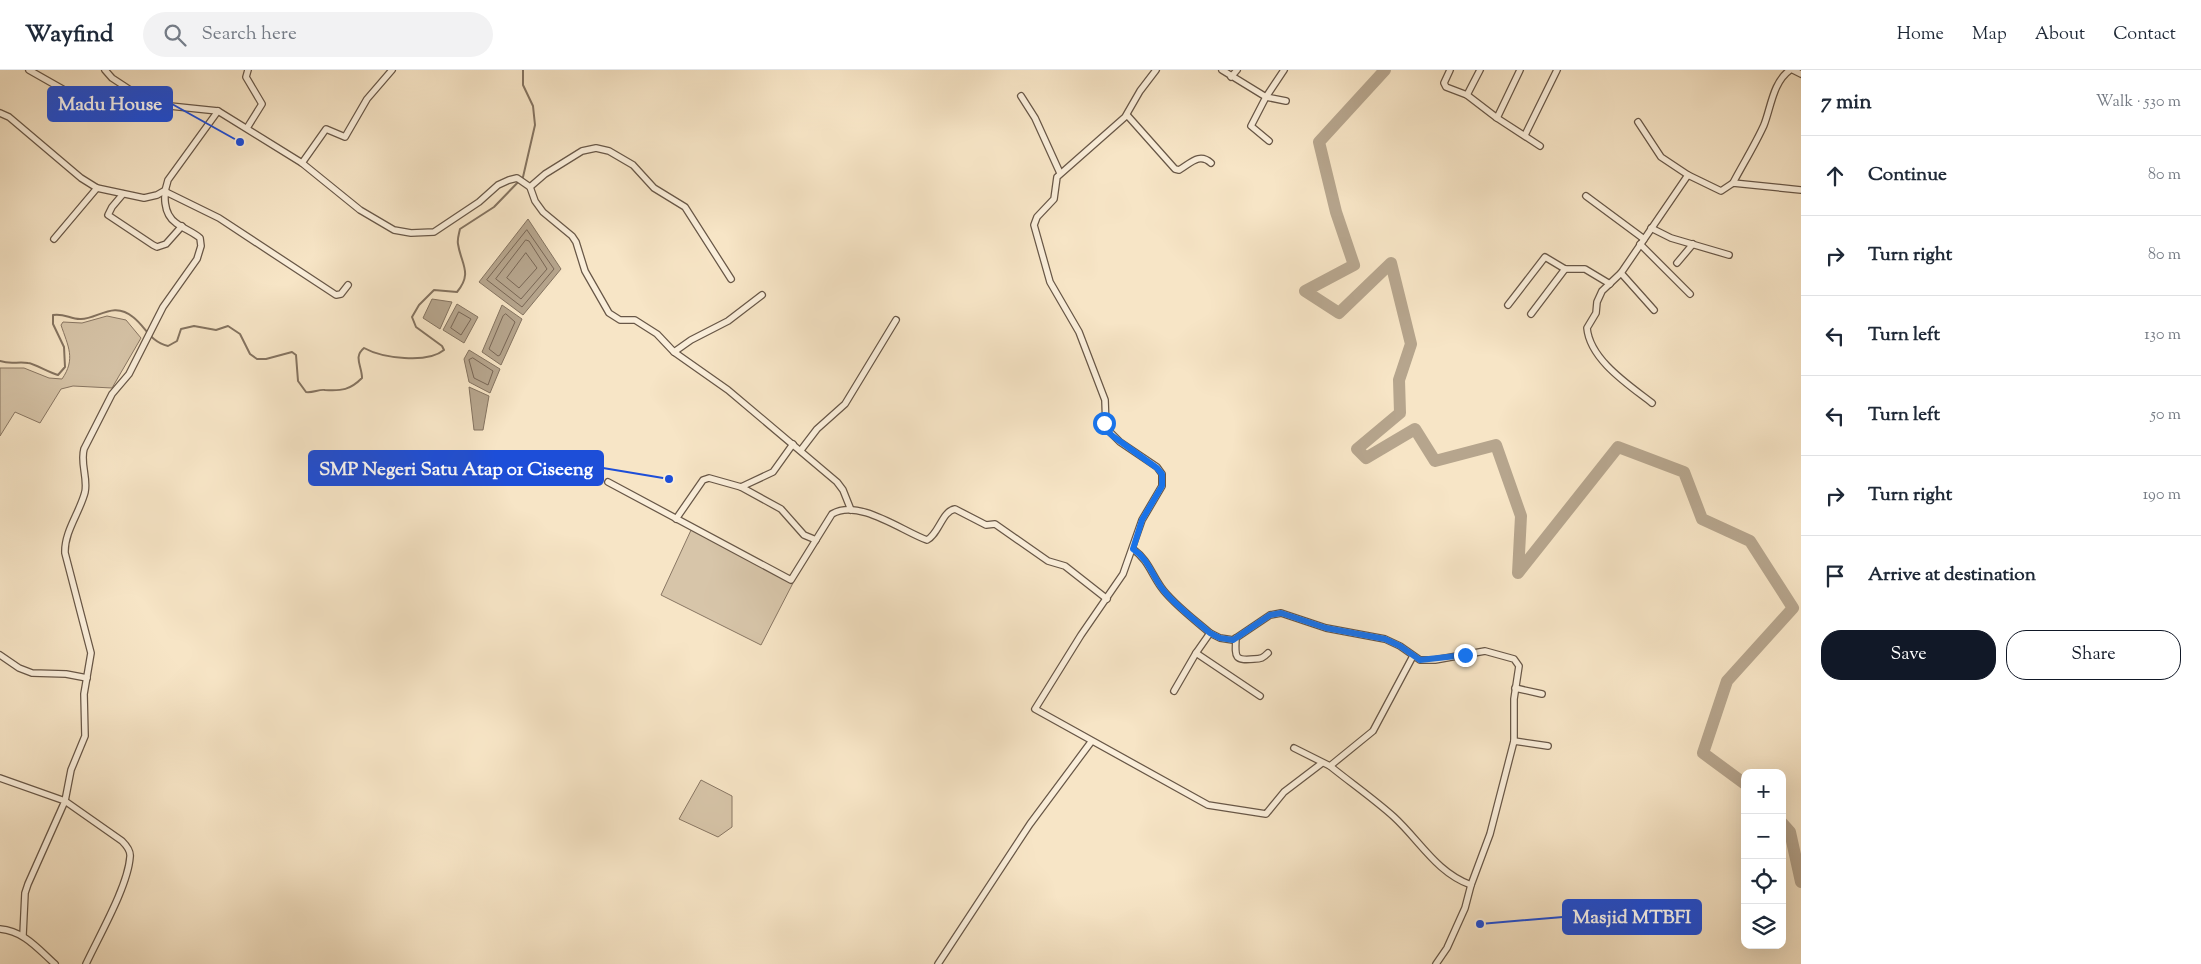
<!DOCTYPE html>
<meta charset="utf-8">
<style>
body{margin:0;font-family:"Sorts Mill Goudy",serif;background:#f2f2f3;color:#1f2937}
.controls{position:absolute;right:15px;bottom:15px;display:grid;overflow:hidden;border-radius:10px;box-shadow:0 5px 20px #0002}
.controls button{width:45px;height:45px;display:grid;place-items:center;padding:0;border:0;border-bottom:1px solid #e0e1e3;background:#fff;color:#1f2937;font:25px sans-serif}
.stop{position:absolute;width:15px;height:15px;margin:-11px;border:4px solid #1a73e8;border-radius:50%;background:#fff}
.stop.end{background:#1a73e8;border-color:#fff;box-shadow:0 1px 5px #0008}
.list{margin:0;padding:0;list-style:none}
h2{display:flex;justify-content:space-between;align-items:center;height:65px;margin:0;padding:0 20px;font-size:21px}
h2 small{font-size:16px;font-weight:400;color:#747a83}
.list li{display:grid;grid-template-columns:32px 1fr auto;gap:15px;align-items:center;box-sizing:border-box;height:80px;padding:0 20px;border-top:1px solid #e0e1e3}
.list b{display:block;font-size:19px;white-space:nowrap}
.list em{font-size:16px;font-style:normal;color:#747a83}
.actions{display:flex;gap:10px;padding:15px 20px}
.actions a{flex:1;padding:11px 0;border:1px solid #111827;border-radius:20px;text-align:center;font-size:18px;color:#111827}
.actions .main{background:#111827;color:#fff}
.icon{flex:none;width:28px;height:28px;fill:none;stroke:currentColor;stroke-width:2;stroke-linecap:round;stroke-linejoin:round}
.map{position:relative;flex:none;width:1801px;height:894px;overflow:hidden}
header{display:flex;align-items:center;gap:30px;box-sizing:border-box;height:70px;padding:0 25px;background:#fff;border-bottom:1px solid #e0e1e3}
header strong{font-size:24px}
nav{display:flex;gap:28px;margin-inline-start:auto;font-size:18px}
.search{width:350px;height:45px;background:#f2f2f3;display:flex;align-items:center;gap:12px;box-sizing:border-box;padding:0 18px;border-radius:28px;color:#747a83;font-size:19px}
main{display:flex}
aside{flex:1;background:#fff}
.map>svg:first-child{display:block}
</style>
<header>
<strong>Wayfind</strong>
<div class="search"><svg class="icon" aria-label="search" viewBox="0 0 24 24"><circle cx="10" cy="10" r="6"/><path d="M15 15l6 6"/></svg>Search here</div>
<nav><a>Home</a><a>Map</a><a>About</a><a>Contact</a></nav>
</header>
<main>
<div class="map">
<svg width="1801" height="894" viewBox="0 0 1801 894">
<rect width="100%" height="100%" fill="#f7e5c6"/>
<filter id="stains"><feTurbulence type="fractalNoise" baseFrequency=".004" numOctaves="4"/><feColorMatrix values="0 0 0 0 .2 0 0 0 0 .09 0 0 0 0 .02 0 0 0 .5 -.17"/></filter>
<radialGradient id="worn" r=".72"><stop offset=".6" stop-color="#630" stop-opacity="0"/><stop offset="1" stop-color="#630" stop-opacity=".3"/></radialGradient>
<g fill="#d7c5a9" stroke="#887663">
<path d="M107,246l19,4 15,18 -29,50 -39,-2 -12,3 -21,34 -25,-11 -15,24v-68h24l25,10 13,1c14,-20 6,-33 -1,-54l2,-3 19,1z"/>
<polygon points="692,458 793,513 761,575 661,525"/>
<polygon points="701,710 732,726 732,757 718,767 679,749"/>
</g>
<g fill="#b6a58d" stroke="#847360">
<polygon points="528,149 561,199 523,245 479,212"/>
<polygon points="432,229 452,232 440,259 423,248"/>
<polygon points="457,234 478,247 464,273 443,260"/>
<polygon points="502,235 522,249 501,295 482,282"/>
<polygon points="469,280 500,299 490,323 469,312 464,289"/>
<polygon points="469,317 489,326 483,360 474,360"/>
</g>
<g fill="none" stroke-linecap="round" stroke-linejoin="round">
<g stroke="#786655" stroke-width="1">
<polygon points="527,160 554,199 522,237 487,210"/>
<polygon points="526,170 529,171 547,199 521,229 496,209"/>
<polygon points="526,183 537,198 519,218 507,208"/>
<polygon points="459,242 471,249 461,265 451,258"/>
<polygon points="506,244 515,252 500,285 498,286 489,279 503,246"/>
<polygon points="473,288 493,301 488,315 474,308 469,290"/>
</g>
<path stroke="#847360" stroke-width="2" d="M0,291c12,4 17,0 28,2 5,0 22,10 30,12l7,-8 -1,-20 -11,-23v-9c11,-2 17,4 27,4 17,1 33,-19 53,-2 13,10 17,25 35,29l9,-5 4,-12 13,-3 22,4 12,-4 12,8 10,20 7,5h9l26,-7 4,3 2,26 8,11c7,1 13,-3 19,-2 17,1 25,0 37,-12 0,-12 -9,-21 2,-30 18,10 63,16 80,2l-2,-4 -26,-19 -4,-10 7,-12 15,-15 23,2c16,-19 4,-28 1,-48 -1,-5 1,-10 2,-15l34,-22 29,-30 12,-52 -2,-19 -10,-21v-15"/>
<g stroke="#b6a58d" stroke-width="12">
<polyline points="1385,0 1319,72 1336,142 1354,195 1305,221 1339,243 1391,193 1411,274 1399,310 1400,343 1357,379 1366,388 1415,359 1435,391 1496,375 1521,446 1518,503 1618,377 1684,402 1702,449 1750,471 1793,538 1727,611 1703,683 1745,714"/>
<polyline points="1782,753 1790,762 1801,812"/>
</g>
<g stroke="#685747" stroke-width="8">
<g id="street">
<polyline points="29,0 103,42 123,16"/>
<polyline points="105,0 112,8 147,31 170,36 218,41 302,93 360,140 394,160 411,163 434,162 479,132 498,115 509,110 517,108 530,117 535,131 543,142 572,166 576,172 585,201 609,243 620,250 635,250 657,264 674,282 728,320 837,412 843,420 851,440"/>
<polyline points="1156,0 1140,21 1125,47 1057,107 1054,129 1037,147 1034,155 1050,212 1079,262 1105,330 1106,358 1120,372 1157,397 1162,404 1162,416 1142,450 1123,504 1081,565 1035,639 1208,735 1266,744 1284,722 1322,693"/>
<polyline points="1222,0 1266,27 1251,56 1269,71"/>
<polyline points="1284,0 1266,27 1286,31"/>
<polyline points="1450,0 1444,13 1446,17 1467,25 1497,48 1540,76"/>
<polyline points="1793,0 1801,4"/>
<polyline points="1231,7 1237,0"/>
<polyline points="1467,25 1480,0"/>
<polyline points="1021,26 1035,48 1060,103"/>
<polyline points="0,43 9,47 81,108 97,118 144,128 157,125 164,121 219,148 336,225 341,224 348,215"/>
<path d="M1127,45l48,54 4,1c11,-6 20,-18 32,-7"/>
<polyline points="1497,48 1520,0"/>
<polyline points="1638,52 1661,87 1688,105"/>
<polyline points="247,58 262,34 246,7 248,0"/>
<polyline points="1525,65 1557,0"/>
<polyline points="302,93 326,59 345,67 367,29 392,0"/>
<path d="M1733,113c10,-19 22,-38 31,-58 7,-18 9,-43 26,-55"/>
<polyline points="530,117 545,104 582,81 596,78 609,81 633,95 654,118 685,137 731,209"/>
<polyline points="123,124 112,137 108,145 153,175 157,177 166,174 182,156"/>
<polyline points="1586,126 1644,169"/>
<polyline points="1651,158 1671,168 1729,185"/>
<polyline points="54,169 97,118"/>
<polyline points="1640,174 1690,224"/>
<polyline points="1677,193 1693,174"/>
<polyline points="1621,203 1654,240"/>
<polyline points="1508,235 1545,187 1565,199 1585,199 1610,214"/>
<polyline points="1531,244 1565,199"/>
<polyline points="674,282 691,270 728,251 762,225"/>
<path d="M1652,333c-23,-18 -62,-43 -65,-75l9,-15 1,-11 5,-11 19,-18 67,-98 33,16 12,-8 68,7"/>
<polyline points="801,380 817,359 845,334 896,250"/>
<path d="M608,412l183,98 41,-66c26,-16 70,17 95,26 12,-6 15,-29 28,-31l31,16 9,-1 53,37 17,5 42,33"/>
<polyline points="741,417 781,439 804,465 816,470"/>
<polyline points="676,449 703,410 709,408 741,417 773,402 793,374"/>
<path d="M1133,479c15,11 18,24 28,38 11,16 34,33 49,46l10,5 13,2 37,-25 11,-2 45,15 59,11 15,7 20,14h15l50,-9 29,8 5,7 -5,33v42"/>
<path d="M1236,568c-1,19 -2,23 18,21 7,0 9,-1 14,-6"/>
<polyline points="1196,583 1260,626"/>
<polyline points="0,585 19,598 32,603 66,604 87,608"/>
<polyline points="1515,618 1542,624"/>
<polyline points="1174,621 1196,583 1210,563"/>
<polyline points="1294,678 1330,696 1373,661 1413,586"/>
<path d="M1330,696c21,17 44,33 64,51 26,24 43,56 77,68"/>
<polyline points="0,708 65,731 28,814 25,823 23,865"/>
<path d="M0,859c24,2 38,20 55,35"/>
<path d="M86,894c13,-28 42,-78 44,-107 1,-6 -4,-12 -8,-16l-57,-40 6,-31 14,-34 -1,-42 7,-41 -26,-100c-1,-21 15,-41 20,-61 3,-14 -5,-29 -1,-43l28,-55 17,-20 34,-67 34,-48 4,-13 -1,-8c-7,-6 -16,-9 -24,-15 -13,-9 -13,-29 -8,-43l50,-69"/>
<polyline points="938,894 1030,754 1091,672"/>
<polyline points="1436,894 1447,878 1465,838 1471,815 1490,764 1514,671 1548,676"/>
</g>
</g>
<use href="#street" stroke="#faeeda" stroke-width="5.5"/>
</g>
<g fill="none" stroke-linecap="round" stroke-linejoin="round">
<path stroke="#1a73e8" stroke-width="6" d="M1104,353l4,9 6,5 43,31 5,6v12l-20,34 -9,29c15,10 18,24 28,38 11,16 34,33 49,46l10,5 13,2 37,-25 11,-2 45,15 59,11 15,7 20,14 45,-5"/>
</g>
<path fill="none" stroke="#1d4ed8" stroke-width="2" d="M240 72L172 34M669 409L603 398M1480 854L1563 847"/>
<g fill="#1d4ed8" stroke="#faeeda" stroke-width="2">
<circle cx="240" cy="72" r="5"/>
<circle cx="669" cy="409" r="5"/>
<circle cx="1480" cy="854" r="5"/>
</g>
<g fill="#1d4ed8" stroke="#1d4ed8" stroke-width="2">
<rect x="48" y="17" width="124" height="34" rx="5"/>
<rect x="309" y="381" width="294" height="34" rx="5"/>
<rect x="1563" y="830" width="138" height="34" rx="5"/>
</g>
<g font-size="19" text-anchor="middle" font-weight="bold" fill="#fff">
<text x="110" y="40">Madu House</text>
<text x="456" y="405">SMP Negeri Satu Atap 01 Ciseeng</text>
<text x="1632" y="853">Masjid MTBFI</text>
</g>
<rect width="100%" height="100%" filter="url(#stains)"/>
<rect width="100%" height="100%" fill="url(#worn)"/>
</svg>
<div class="controls">
<button>+</button>
<button>−</button>
<button><svg class="icon" aria-label="locate" viewBox="0 0 24 24"><circle cx="12" cy="12" r="6"/><path d="M12 2v4M12 18v4M2 12h4M18 12h4"/></svg></button>
<button><svg class="icon" aria-label="layers" viewBox="0 0 24 24"><path d="M12 4l9 5-9 5-9-5zM3 14l9 5 9-5"/></svg></button>
</div>
<div class="stop" style="left:1104px;top:353px"></div>
<div class="stop end" style="left:1465px;top:585px"></div>
</div>
<aside>
<h2>7 min<small>Walk · 530 m</small></h2>
<ul class="list">
<li><svg class="icon" aria-label="ahead" viewBox="0 0 24 24"><path d="M12 20V5M6 11l6-6 6 6"/></svg><div><b>Continue</b></div><em>80 m</em></li>
<li><svg class="icon" aria-label="right" viewBox="0 0 24 24"><path d="M7 20v-9h11M14 6l5 5-5 5"/></svg><div><b>Turn right</b></div><em>80 m</em></li>
<li><svg class="icon" aria-label="left" viewBox="0 0 24 24"><path d="M17 20v-9H6M10 6l-5 5 5 5"/></svg><div><b>Turn left</b></div><em>130 m</em></li>
<li><svg class="icon" aria-label="left" viewBox="0 0 24 24"><path d="M17 20v-9H6M10 6l-5 5 5 5"/></svg><div><b>Turn left</b></div><em>50 m</em></li>
<li><svg class="icon" aria-label="right" viewBox="0 0 24 24"><path d="M7 20v-9h11M14 6l5 5-5 5"/></svg><div><b>Turn right</b></div><em>190 m</em></li>
<li><svg class="icon" aria-label="arrive" viewBox="0 0 24 24"><path d="M6 21V4h12l-3 4 3 4H6"/></svg><div><b>Arrive at destination</b></div></li>
</ul>
<div class="actions"><a class="main">Save</a><a>Share</a></div>
</aside>
</main>
